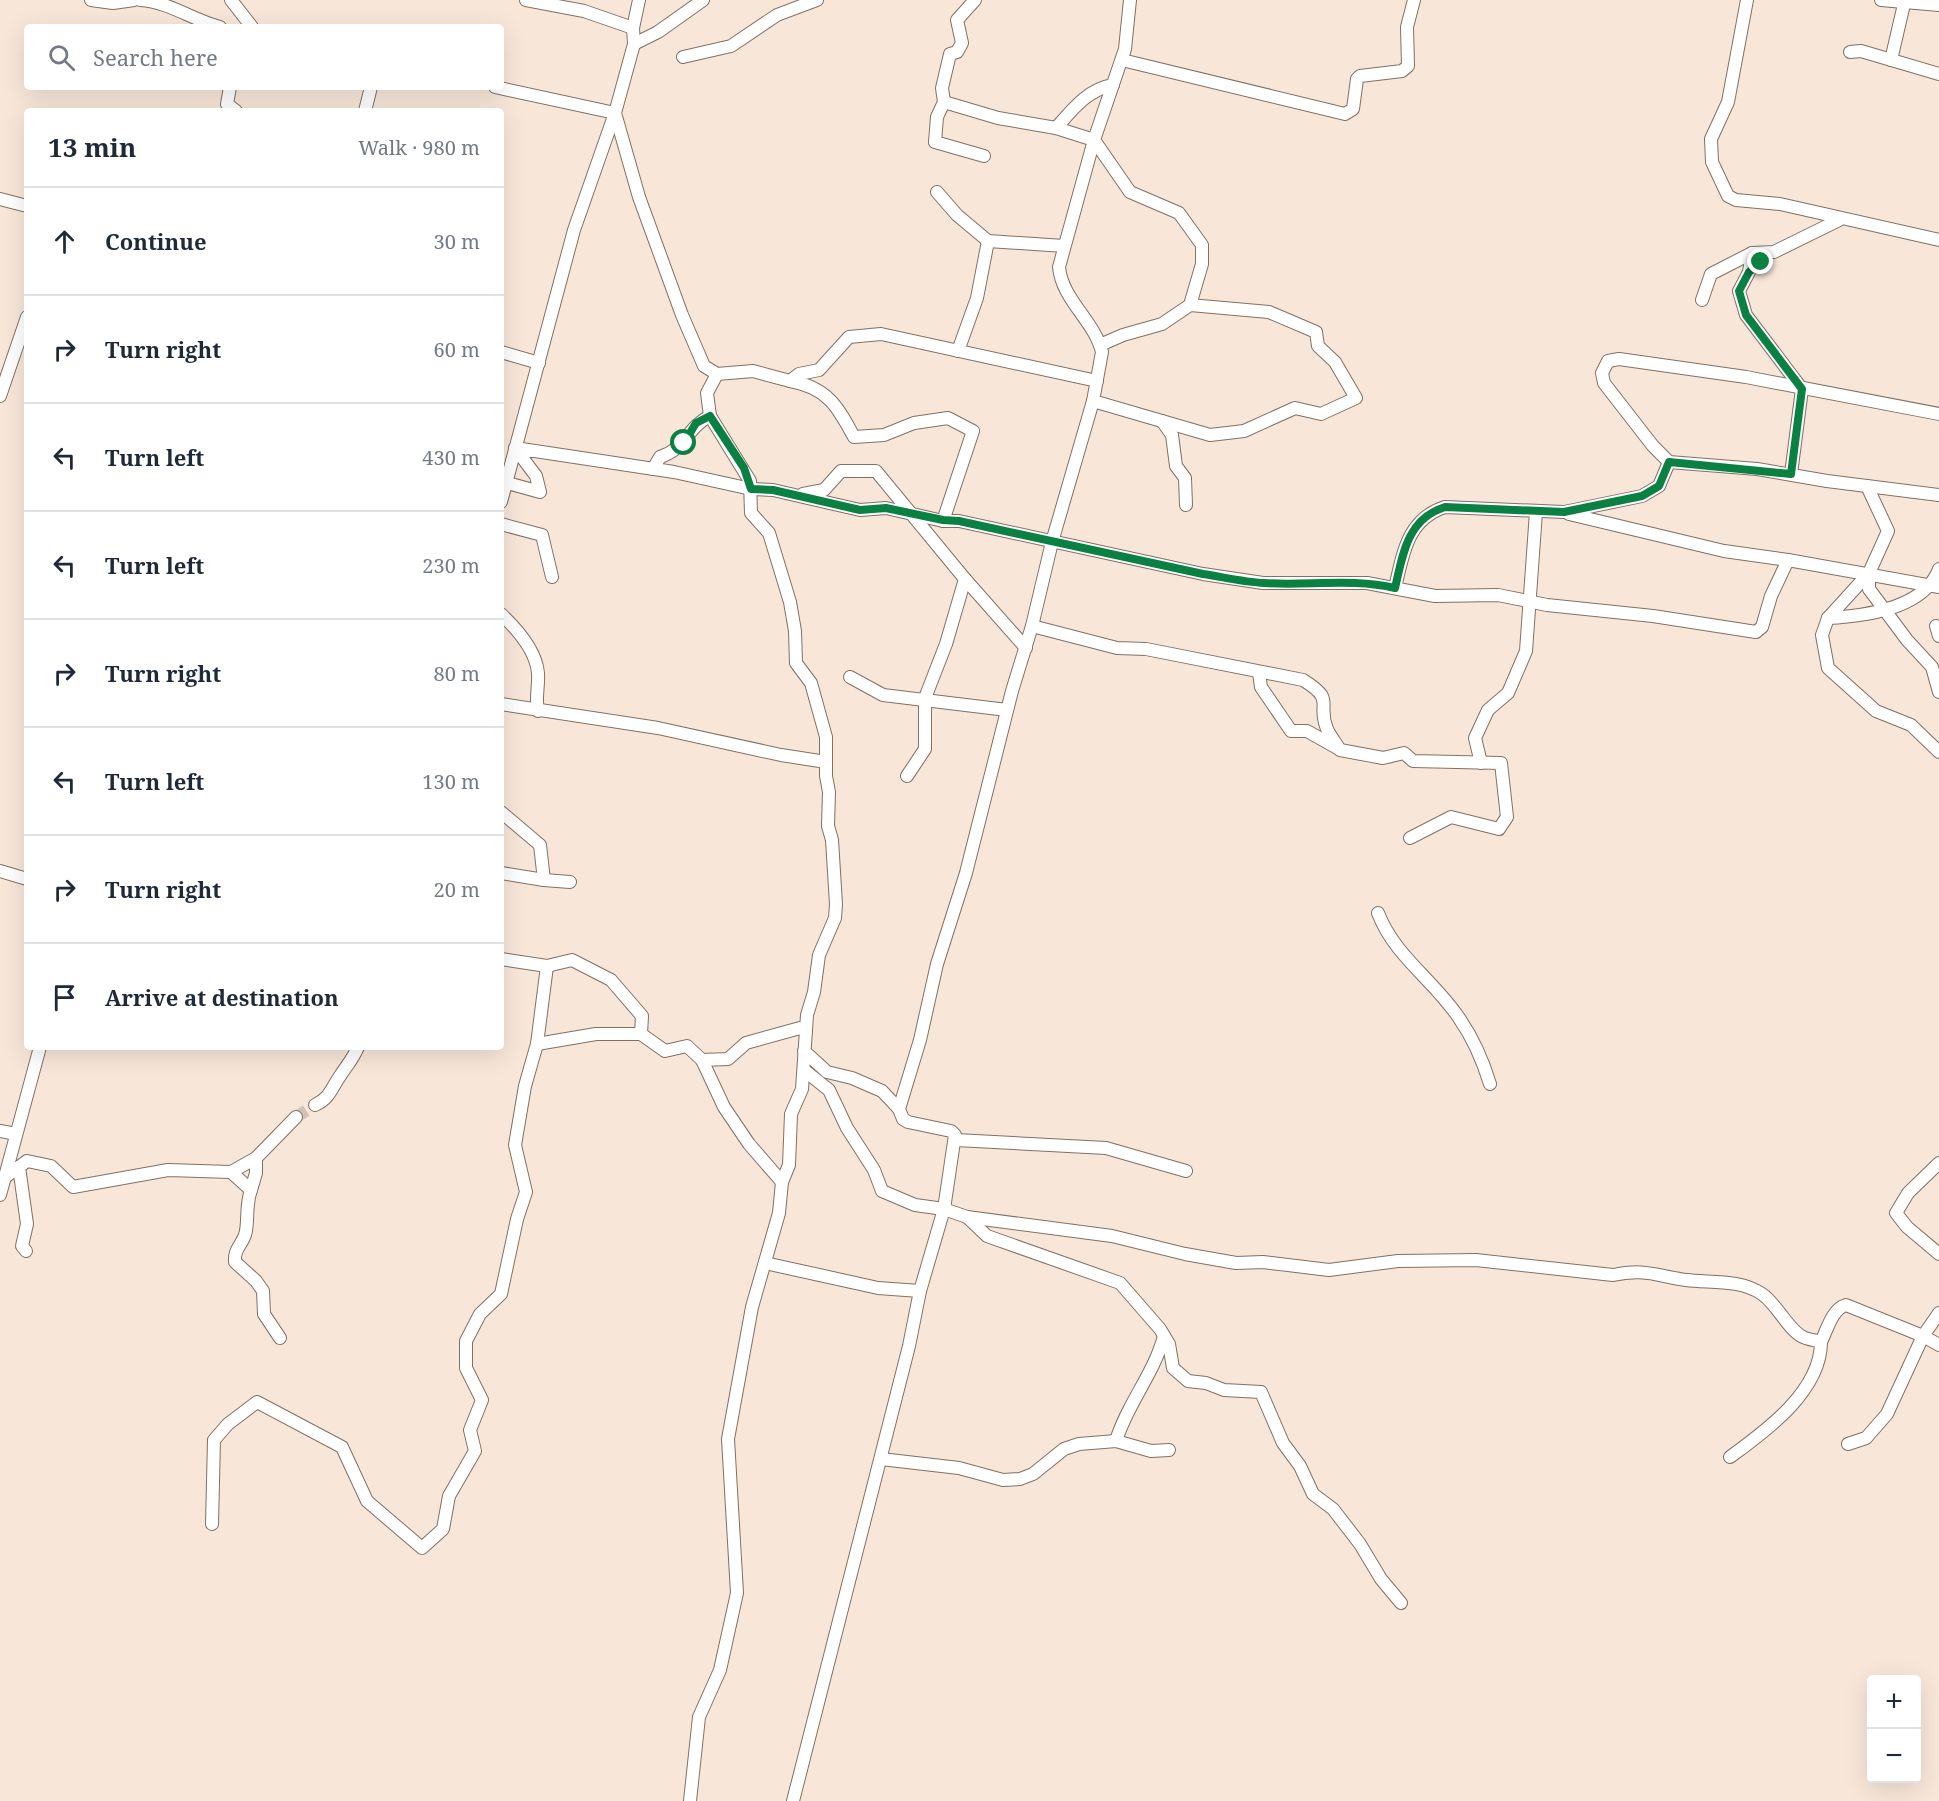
<!DOCTYPE html>
<meta charset="utf-8">
<style>
body{margin:0;font-family:"Noto Serif",serif;background:#f6f6f7;color:#1f2937}
.controls{position:absolute;right:18px;bottom:18px;display:grid;overflow:hidden;border-radius:6px;box-shadow:0 6px 24px #0002}
.controls button{width:54px;height:54px;display:grid;place-items:center;padding:0;border:0;border-bottom:2px solid #e0e1e3;background:#fff;color:#1f2937;font:30px sans-serif}
.stop{position:absolute;width:18px;height:18px;margin:-14px;border:4px solid #0b8043;border-radius:50%;background:#fff}
.stop.end{background:#0b8043;border-color:#fff;box-shadow:0 2px 6px #0008}
.list{margin:0;padding:0;list-style:none}
h2{display:flex;justify-content:space-between;align-items:center;height:78px;margin:0;padding:0 24px;font-size:26px}
h2 small{font-size:20px;font-weight:400;color:#747a83}
.list li{display:grid;grid-template-columns:39px 1fr auto;gap:18px;align-items:center;box-sizing:border-box;height:108px;padding:0 24px;border-top:2px solid #e0e1e3}
.list b{display:block;font-size:22px;white-space:nowrap}
.list em{font-size:20px;font-style:normal;color:#747a83}
.icon{flex:none;width:33px;height:33px;fill:none;stroke:currentColor;stroke-width:2;stroke-linecap:round;stroke-linejoin:round}
.map{position:relative;flex:none;width:1939px;height:1801px;overflow:hidden}
.search{position:absolute;background:#fff;box-shadow:0 6px 24px #0002;left:24px;top:24px;width:480px;height:66px;display:flex;align-items:center;gap:15px;box-sizing:border-box;padding:0 21px;border-radius:6px;color:#747a83;font-size:22px}
.panel{position:absolute;background:#fff;box-shadow:0 6px 24px #0002;left:24px;top:108px;width:480px;height:942px;border-radius:6px}
.map>svg:first-child{display:block}
</style>
<div class="map">
<svg width="1939" height="1801" viewBox="0 0 1939 1801">
<rect width="100%" height="100%" fill="#f8e7d9"/>
<g fill="none" stroke-linecap="round" stroke-linejoin="round">
<polyline stroke="#d0c2b5" stroke-width="12" stroke-dasharray="12 6" stroke-linecap="butt" points="296,1117 315,1105"/>
<g stroke="#807165" stroke-width="14">
<g id="minor">
<polyline points="91,0 113,3 134,0"/>
<path d="M140,0c30,2 52,20 80,27"/>
<polyline points="231,0 252,27"/>
<polyline points="526,0 584,11 633,28"/>
<polyline points="639,0 633,28 634,44 615,113 639,197 682,315 704,366 717,374 707,393 710,416 750,481 751,513 769,533 790,602 795,631 796,663 811,683 826,737 826,776 829,792 828,826 832,840 836,904 835,918 819,955 814,992 807,1015 802,1089 791,1114 789,1165 782,1182 779,1213 752,1307 728,1439 737,1593 720,1670 699,1717 690,1801"/>
<polyline points="975,0 957,20 962,43 957,52 950,54 942,88 944,102 937,117 935,142 984,156"/>
<polyline points="1747,0 1728,102 1711,139 1712,162 1728,196 1736,200 1780,204 1939,240"/>
<polyline points="1881,0 1939,5"/>
<polyline points="634,44 658,32 703,0"/>
<polyline points="1850,52 1861,51 1939,74"/>
<polyline points="683,57 731,46 777,15 817,0"/>
<polyline points="1122,60 1345,114 1353,109 1357,79 1360,76 1402,71 1408,66 1407,27 1414,0"/>
<polyline points="1891,60 1905,0"/>
<polyline points="230,87 227,104 236,111"/>
<polyline points="495,87 615,113 574,230 501,502"/>
<polyline points="944,102 998,118 1056,128 1094,140 1130,192 1179,213 1202,245 1202,264 1190,305"/>
<polyline points="365,111 371,87"/>
<path d="M1056,128c16,-18 32,-39 57,-43"/>
<polyline points="937,192 957,215 988,241 1064,246"/>
<polyline points="0,199 27,206"/>
<polyline points="1752,253 1749,272 1739,291 1746,315 1802,389 1791,474"/>
<polyline points="1702,300 1711,274 1752,253 1774,252 1839,220"/>
<polyline points="958,351 977,298 988,241"/>
<polyline points="501,352 539,363"/>
<polyline points="717,374 753,371 790,381 799,374 819,370 849,337 881,334 1097,381"/>
<path d="M790,381c37,6 48,26 64,56l30,-2 30,-12 34,-5 25,13 -30,90"/>
<polyline points="0,396 27,317"/>
<polyline points="1093,401 1210,435 1244,431 1295,408 1321,414 1356,398 1335,362 1318,346 1316,332 1269,312 1190,305 1162,324 1123,335 1100,345"/>
<polyline points="1939,414 1746,377 1619,359 1608,361 1602,373 1604,383 1653,446 1669,462 1757,469 1827,481 1939,495"/>
<polyline points="1162,421 1172,435 1176,466 1185,478 1186,505"/>
<path d="M653,469l7,-12c27,-9 26,-29 50,-41"/>
<polyline points="504,482 540,492 536,476 515,448 674,472 751,489 773,490 860,510 886,508 943,521 959,521 1203,574 1263,583 1367,583 1435,596 1498,595 1547,605 1653,616 1756,632 1762,627 1771,596 1788,560 1939,587"/>
<polyline points="1867,486 1888,531 1869,573 1869,589 1907,640 1932,667 1939,692"/>
<polyline points="803,494 824,490 841,471 876,471 965,579 946,644 925,698 925,749 907,776"/>
<polyline points="1569,514 1724,551 1788,560"/>
<polyline points="501,524 542,535 552,577"/>
<polyline points="1869,573 1828,618 1822,635 1828,668 1876,711 1911,725 1939,752"/>
<polyline points="965,579 1026,648"/>
<path d="M1395,588c8,-34 12,-69 50,-81l119,5 78,-16 17,-10 10,-24"/>
<path d="M501,614c16,15 35,36 37,59 1,14 -3,24 0,38"/>
<path d="M1828,618c37,-2 96,-9 111,-49"/>
<path d="M1032,626l85,22 29,1 157,31c34,21 13,22 24,49 3,7 9,14 13,21l43,8 21,-5 9,8 88,2 6,54 -8,12 -48,-12 -41,21"/>
<polyline points="1936,626 1939,636"/>
<polyline points="1259,673 1261,687 1291,731 1307,731 1339,749"/>
<polyline points="850,677 883,695 1007,710"/>
<polyline points="501,704 658,728 781,755 826,762"/>
<polyline points="1481,763 1475,738 1488,710 1508,693 1526,651 1536,512"/>
<polyline points="501,812 540,845 544,880"/>
<polyline points="0,871 27,879"/>
<polyline points="501,873 544,880 570,882"/>
<path d="M1378,913c17,44 56,67 81,105 14,20 24,43 31,66"/>
<polyline points="501,959 547,966 572,960 611,980 642,1016 641,1034"/>
<polyline points="537,1044 596,1034 641,1034 665,1051 687,1046 702,1060 728,1059 746,1043 800,1028 806,1031"/>
<polyline points="804,1051 827,1072 852,1078 882,1091 899,1109"/>
<polyline points="702,1060 724,1107 749,1144 782,1182"/>
<path d="M804,1070l25,20 18,38 27,42 8,21 33,14 29,4 23,8 145,19 73,18 51,9 27,-1 66,8 69,-9 78,-1 137,15c31,-7 44,1 73,5 25,3 54,-1 76,14 15,10 27,37 41,43 6,3 13,3 18,5 0,49 -55,89 -91,115"/>
<path d="M315,1105c15,-7 16,-16 25,-29 7,-11 13,-17 18,-29"/>
<polyline points="0,1131 16,1134"/>
<polyline points="956,1140 1106,1148 1186,1171"/>
<polyline points="1939,1163 1908,1193 1896,1213 1907,1227 1939,1254"/>
<polyline points="19,1167 27,1224 22,1246 26,1251"/>
<path d="M231,1172l20,18c-6,16 -2,33 -6,45 -4,11 -11,14 -10,27l21,19 7,10 1,23 16,24"/>
<polyline points="0,1178 4,1178 27,1161 51,1166 73,1187 168,1170 231,1172 256,1158 296,1117"/>
<polyline points="251,1190 256,1173 256,1158"/>
<polyline points="0,1195 40,1047"/>
<polyline points="967,1217 987,1236 1120,1283 1160,1329 1169,1344 1173,1368 1188,1381 1206,1383 1224,1390 1261,1392 1283,1443 1300,1466 1313,1494 1333,1509 1360,1544 1381,1579 1401,1603"/>
<polyline points="765,1263 878,1288 920,1291"/>
<path d="M1821,1342c6,-12 11,-33 25,-37l77,31 16,-23"/>
<path d="M1116,1441c11,-37 38,-67 48,-105"/>
<polyline points="1848,1444 1866,1438 1887,1414 1923,1336 1939,1345"/>
<polyline points="881,1459 959,1468 1003,1480 1020,1479 1033,1474 1064,1449 1079,1444 1116,1441 1151,1451 1169,1450"/>
<polyline points="212,1524 214,1440 228,1424 257,1402 342,1447 367,1501 422,1548 443,1529 449,1496 475,1451 470,1430 482,1400 466,1368 466,1341 480,1314 501,1294 517,1219 526,1192 515,1145 525,1086 537,1044 547,966"/>
<path d="M793,1801l116,-455 11,-55 24,-82 11,-74 -4,-4 -43,-9 -5,-3 -4,-10 21,-69 17,-76 29,-91 46,-182 20,-65 20,-84 41,-141 9,-49c-8,-32 -40,-52 -43,-85l35,-127 31,-91 5,-49"/>
</g>
</g>
<use href="#minor" stroke="#fff" stroke-width="12"/>
</g>
<g fill="none" stroke-linecap="round" stroke-linejoin="round">
<path stroke="#0b8043" stroke-width="8" d="M684,443l12,-20 14,-7 34,52 7,21 22,1 87,20 26,-2 57,12 16,1 244,53c20,3 41,8 61,9 43,3 89,-5 131,5 8,-34 12,-69 50,-81l119,5 78,-16 17,-10 10,-24 122,12 11,-85 -56,-74 -7,-24 10,-19 12,-10"/>
</g>
</svg>
<div class="controls">
<button>+</button>
<button>−</button>
</div>
<div class="stop" style="left:684px;top:443px"></div>
<div class="stop end" style="left:1761px;top:262px"></div>
<div class="search"><svg class="icon" aria-label="search" viewBox="0 0 24 24"><circle cx="10" cy="10" r="6"/><path d="M15 15l6 6"/></svg>Search here</div>
<section class="panel">
<h2>13 min<small>Walk · 980 m</small></h2>
<ul class="list">
<li><svg class="icon" aria-label="ahead" viewBox="0 0 24 24"><path d="M12 20V5M6 11l6-6 6 6"/></svg><div><b>Continue</b></div><em>30 m</em></li>
<li><svg class="icon" aria-label="right" viewBox="0 0 24 24"><path d="M7 20v-9h11M14 6l5 5-5 5"/></svg><div><b>Turn right</b></div><em>60 m</em></li>
<li><svg class="icon" aria-label="left" viewBox="0 0 24 24"><path d="M17 20v-9H6M10 6l-5 5 5 5"/></svg><div><b>Turn left</b></div><em>430 m</em></li>
<li><svg class="icon" aria-label="left" viewBox="0 0 24 24"><path d="M17 20v-9H6M10 6l-5 5 5 5"/></svg><div><b>Turn left</b></div><em>230 m</em></li>
<li><svg class="icon" aria-label="right" viewBox="0 0 24 24"><path d="M7 20v-9h11M14 6l5 5-5 5"/></svg><div><b>Turn right</b></div><em>80 m</em></li>
<li><svg class="icon" aria-label="left" viewBox="0 0 24 24"><path d="M17 20v-9H6M10 6l-5 5 5 5"/></svg><div><b>Turn left</b></div><em>130 m</em></li>
<li><svg class="icon" aria-label="right" viewBox="0 0 24 24"><path d="M7 20v-9h11M14 6l5 5-5 5"/></svg><div><b>Turn right</b></div><em>20 m</em></li>
<li><svg class="icon" aria-label="arrive" viewBox="0 0 24 24"><path d="M6 21V4h12l-3 4 3 4H6"/></svg><div><b>Arrive at destination</b></div></li>
</ul>
</section>
</div>
